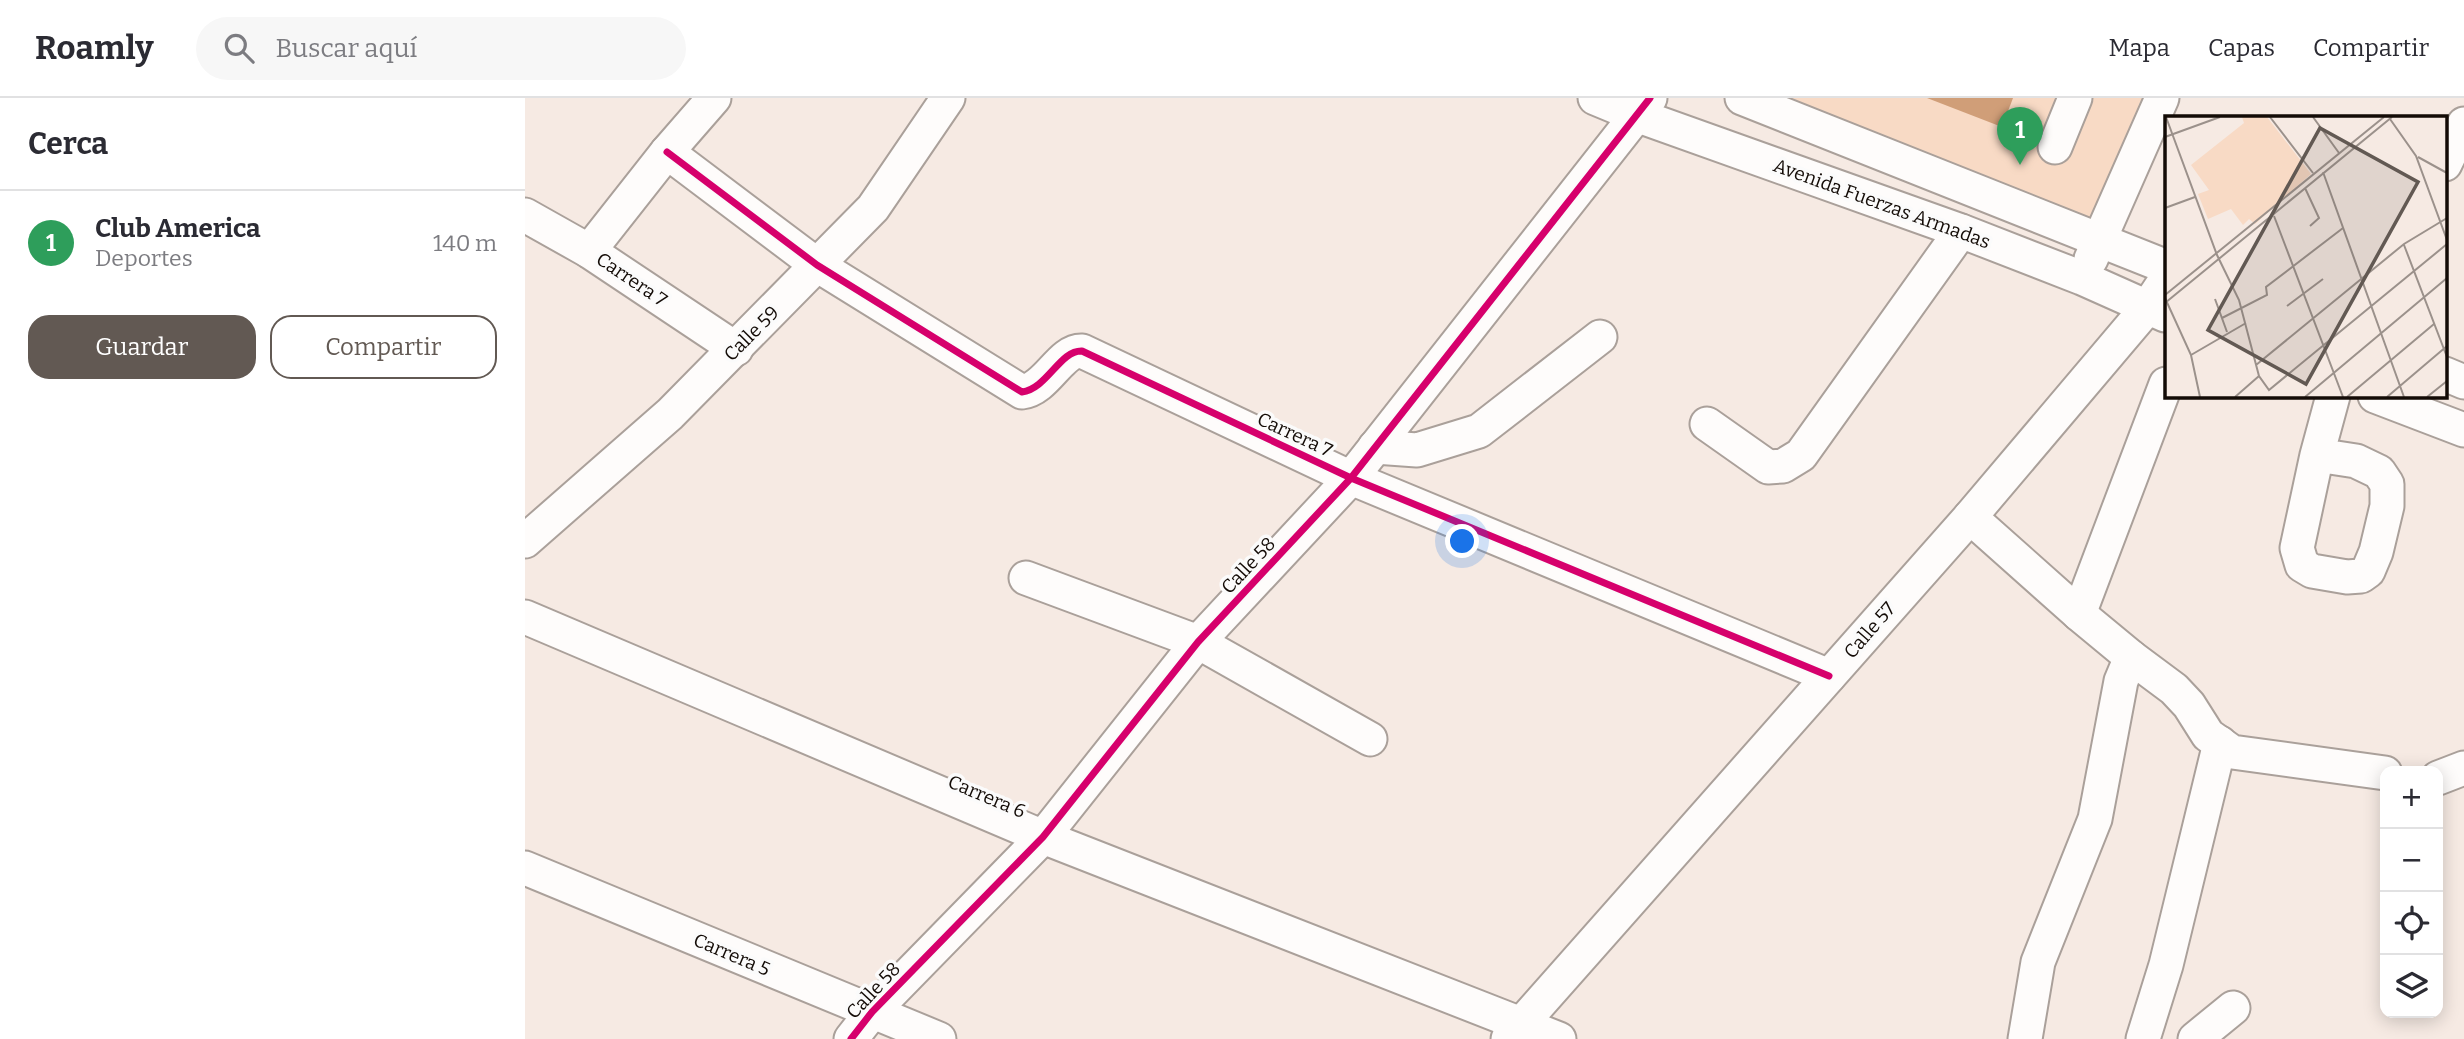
<!DOCTYPE html>
<html lang="es">
<meta charset="utf-8">
<style>
body{margin:0;font-family:Bitter,serif;background:#f7f7f7;color:#2b2b33}
.controls{position:absolute;right:21px;bottom:21px;display:grid;overflow:hidden;border-radius:14px;box-shadow:0 4px 18px #0003}
.controls button{width:63px;height:63px;display:grid;place-items:center;padding:0;border:0;border-bottom:2px solid #e1e1e2;background:#fff;color:#2b2b33;font:35px sans-serif}
.you{position:absolute;left:938px;top:444px;width:24px;height:24px;margin:-18px;border:5px solid #fff;border-radius:50%;background:#1a73e8;box-shadow:0 0 0 10px #1a73e833}
.badge{display:grid;place-items:center;width:46px;height:46px;border-radius:50%;background:#625953;color:#fff;font-size:23px;font-weight:700}
.pin{position:absolute;translate:-50% -58px;filter:drop-shadow(0 2px 4px #0008)}
.pin::after{content:'';position:absolute;top:37px;width:24px;height:21px;background:inherit;clip-path:polygon(0 0,100% 0,50% 100%)}
.list{margin:0;padding:0;list-style:none}
h2{display:flex;justify-content:space-between;align-items:center;height:91px;margin:0;padding:0 28px;font-size:30px}
h2 small{font-size:23px;font-weight:400;color:#7c7c81}
.list li{display:grid;grid-template-columns:46px 1fr auto;gap:21px;align-items:center;box-sizing:border-box;height:105px;padding:0 28px;border-top:2px solid #e1e1e2}
.list b{display:block;font-size:26px;white-space:nowrap}
.list p{margin:0;font-size:23px;white-space:nowrap;color:#7c7c81}
.list em{font-size:23px;font-style:normal;color:#7c7c81}
.actions{display:flex;gap:14px;padding:21px 28px}
.actions a{flex:1;padding:16px 0;border:2px solid #625953;border-radius:21px;text-align:center;font-size:24px;color:#625953}
.actions .main{background:#625953;color:#fff}
.icon{flex:none;width:38px;height:38px;fill:none;stroke:currentColor;stroke-width:2;stroke-linecap:round;stroke-linejoin:round}
.map{position:relative;flex:none;width:1939px;height:941px;overflow:hidden}
header{display:flex;align-items:center;gap:42px;box-sizing:border-box;height:98px;padding:0 35px;background:#fff;border-bottom:2px solid #e1e1e2}
header strong{font-size:33px}
nav{display:flex;gap:38px;margin-inline-start:auto;font-size:24px}
.search{width:490px;height:63px;background:#f7f7f7;display:flex;align-items:center;gap:18px;box-sizing:border-box;padding:0 24px;border-radius:38px;color:#7c7c81;font-size:26px}
main{display:flex}
aside{flex:1;background:#fff}
.map>svg:first-child{display:block}
</style>
<header>
<strong>Roamly</strong>
<div class="search"><svg class="icon" aria-label="search" viewBox="0 0 24 24"><circle cx="10" cy="10" r="6"/><path d="M15 15l6 6"/></svg>Buscar aquí</div>
<nav><a>Mapa</a><a>Capas</a><a>Compartir</a></nav>
</header>
<main>
<aside>
<h2>Cerca<small></small></h2>
<ul class="list">
<li><span class="badge" style="background:#2e9e5b">1</span><div><b>Club America</b><p>Deportes</p></div><em>140 m</em></li>
</ul>
<div class="actions"><a class="main">Guardar</a><a>Compartir</a></div>
</aside>
<div class="map">
<svg width="1939" height="941" viewBox="0 0 1939 941">
<rect width="100%" height="100%" fill="#f6eae3"/>
<polygon fill="#f8dac5" points="1215,0 1617,0 1563,125"/>
<polygon fill="#d09e78" points="1402,0 1488,0 1477,29"/>
<g fill="none" stroke-linecap="round" stroke-linejoin="round">
<g stroke="#aaa09a" stroke-width="37">
<g id="minor">
<polyline points="1070,0 1111,17 1436,133 1557,180 1640,217"/>
<polyline points="1217,0 1642,169"/>
<polyline points="1530,49 1550,0"/>
<path d="M142,54l150,113 205,127c25,-3 38,-42 60,-41l269,127 478,198"/>
<polyline points="1920,66 1939,26"/>
<polyline points="0,117 64,153 211,251"/>
<polyline points="64,153 142,54 189,0"/>
<polyline points="1566,161 1637,0"/>
<polyline points="1920,276 1939,284"/>
<polyline points="1850,298 1939,332"/>
<polyline points="1182,326 1243,369 1258,368 1276,357 1436,133"/>
<polyline points="850,349 892,352 954,333 1075,239"/>
<polyline points="1792,357 1831,363 1854,374 1862,386 1862,408 1851,454 1843,473 1836,478 1822,479 1787,473 1777,467 1772,450 1792,357 1808,298"/>
<polyline points="1445,419 1554,516 1606,559 1649,591 1664,607 1683,637 1707,654 1860,675"/>
<polyline points="0,443 145,316 348,110 423,0"/>
<polyline points="501,480 673,544 845,641"/>
<polyline points="1554,516 1641,286"/>
<polyline points="0,519 518,739 1034,941"/>
<polyline points="1913,680 1939,670"/>
<polyline points="0,770 414,941"/>
<polyline points="326,941 347,914 518,739 673,544 826,380 1125,0"/>
<polyline points="983,941 1445,419 1622,210 1642,180"/>
<polyline points="1500,941 1513,864 1570,721 1596,583 1606,559"/>
<polyline points="1618,941 1641,867 1695,645"/>
<polyline points="1670,941 1708,910"/>
</g>
</g>
<use href="#minor" stroke="#fefcfb" stroke-width="33"/>
<g stroke="#fbfbfb" stroke-width="11">
<g id="cycleway">
<path d="M142,54l150,113 205,127c25,-3 38,-42 60,-41l269,127 478,198"/>
<polyline points="326,941 347,914 518,739 673,544 826,380 1125,0"/>
</g>
</g>
<use href="#cycleway" stroke="#d6006c" stroke-width="7"/>
</g>
<g text-anchor="middle" stroke-width="7" stroke-linejoin="round" paint-order="stroke">
<g font-size="19" fill="#130b06" stroke="#fbfbfb">
<text transform="translate(1357 105) rotate(20)" y="7">Avenida Fuerzas Armadas</text>
<text transform="translate(107 181) rotate(34)" y="7">Carrera 7</text>
<text transform="translate(226 235) rotate(-45)" y="7">Calle 59</text>
<text transform="translate(770 336) rotate(25)" y="7">Carrera 7</text>
<text transform="translate(723 467) rotate(-47)" y="7">Calle 58</text>
<text transform="translate(1344 532) rotate(-49)" y="7">Calle 57</text>
<text transform="translate(462 698) rotate(23)" y="7">Carrera 6</text>
<text transform="translate(207 856) rotate(23)" y="7">Carrera 5</text>
<text transform="translate(348 892) rotate(-47)" y="7">Calle 58</text>
</g>
</g>
<g transform="translate(1640 18)">
<rect width="282" height="282" fill="#f6eae3"/>
<path d="M77,1h25l44,57 -56,50 -6,-5 -6,6 -12,-16 -23,10 -10,-25 11,-4 -18,-25 53,-42z" fill="#f8dac5"/>
<path fill="none" stroke="#9b918b" stroke-width="2" d="M1,1l51,138 22,45 20,76 10,14 178,-146M105,1l43,56M148,1l26,36M225,3l26,37 31,84M0,21l55,-20M253,41l29,16M158,56l81,225M140,72l14,30 -9,8M0,92l30,-11M109,100l69,181M239,129l43,112M0,179l219,-178M0,182l26,57 9,42M50,183l12,33M0,187l227,-186M122,190l36,-27M57,202l45,-23 -1,-8 77,-59M26,239l55,-32M91,249l148,-121 43,-26M70,281l24,-21M140,281l142,-119M182,281l87,-73M222,281l60,-51M262,281l20,-16"/>
<path fill="#625953" fill-opacity="0.15" stroke="#625953" stroke-width="3.5" d="M155,12l98,54 -112,202 -98,-54z"/>
<rect width="282" height="282" fill="none" stroke="#130b06" stroke-width="3.5"/>
</g>
</svg>
<div class="controls">
<button>+</button>
<button>−</button>
<button><svg class="icon" aria-label="locate" viewBox="0 0 24 24"><circle cx="12" cy="12" r="6"/><path d="M12 2v4M12 18v4M2 12h4M18 12h4"/></svg></button>
<button><svg class="icon" aria-label="layers" viewBox="0 0 24 24"><path d="M12 4l9 5-9 5-9-5zM3 14l9 5 9-5"/></svg></button>
</div>
<div class="you"></div>
<div class="pin badge" style="left:1495px;top:67px;background:#2e9e5b">1</div>
</div>
</main>
